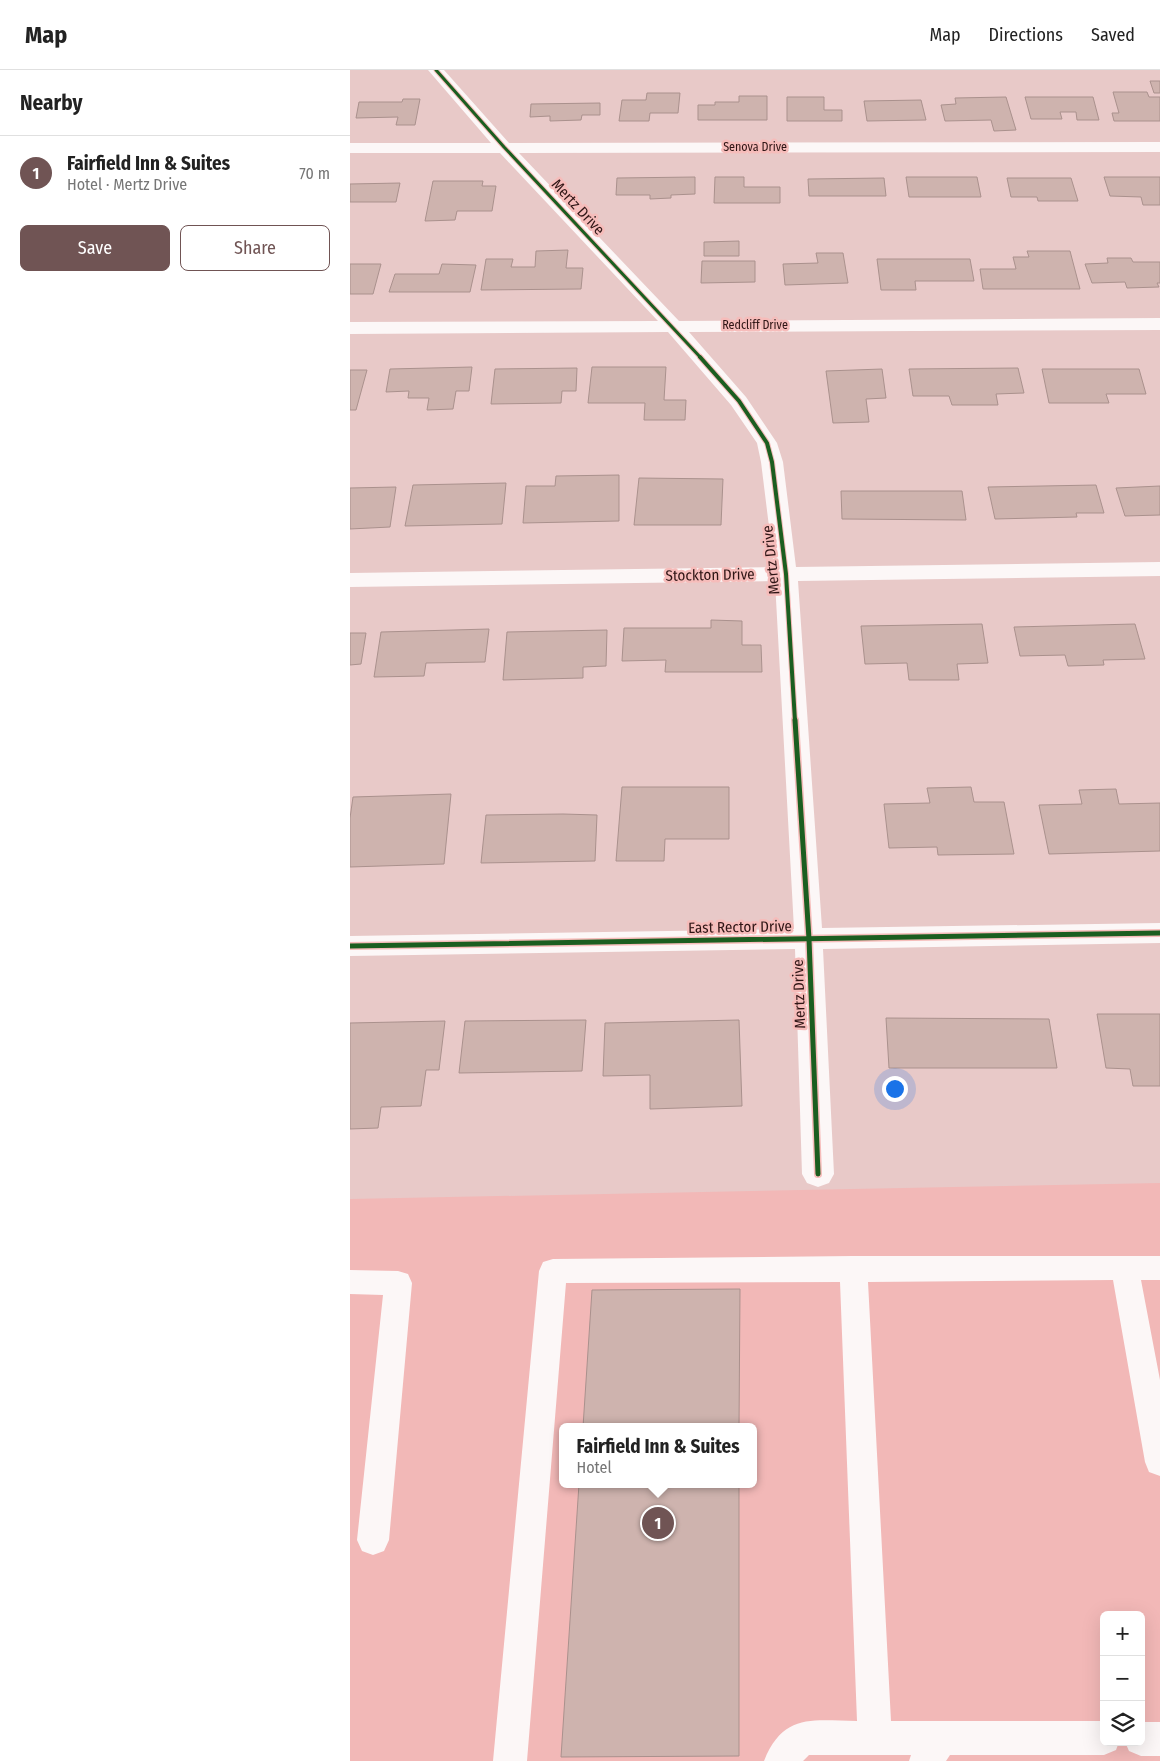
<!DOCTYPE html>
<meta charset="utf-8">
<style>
body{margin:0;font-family:"Fira Sans Condensed",sans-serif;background:#f6f6f6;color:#222}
.controls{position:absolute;right:15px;bottom:15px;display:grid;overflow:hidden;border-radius:8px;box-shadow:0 5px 20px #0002}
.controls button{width:45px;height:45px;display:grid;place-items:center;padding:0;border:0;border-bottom:1px solid #e0e0e0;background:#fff;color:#222;font:25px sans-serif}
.you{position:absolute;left:544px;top:1018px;width:18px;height:18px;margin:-12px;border:4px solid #fff;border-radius:50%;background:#1a73e8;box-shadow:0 0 0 8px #1a73e833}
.badge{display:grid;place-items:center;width:32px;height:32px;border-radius:50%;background:#705454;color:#fff;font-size:16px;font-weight:700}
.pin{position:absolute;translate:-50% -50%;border:2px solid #fff;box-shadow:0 1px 5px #0006}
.popup{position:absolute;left:209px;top:1353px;width:198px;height:65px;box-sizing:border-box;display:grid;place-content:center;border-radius:8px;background:#fff;filter:drop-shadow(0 1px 4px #0005);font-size:16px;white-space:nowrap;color:#767676}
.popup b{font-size:19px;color:#222}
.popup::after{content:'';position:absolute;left:50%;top:100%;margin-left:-10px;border:10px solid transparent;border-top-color:#fff}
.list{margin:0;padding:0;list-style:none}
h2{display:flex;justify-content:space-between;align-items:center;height:65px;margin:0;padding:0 20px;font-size:21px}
h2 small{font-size:16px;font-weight:400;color:#767676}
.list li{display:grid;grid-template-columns:32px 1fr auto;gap:15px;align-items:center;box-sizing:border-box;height:75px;padding:0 20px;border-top:1px solid #e0e0e0}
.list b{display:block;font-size:19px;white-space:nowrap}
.list p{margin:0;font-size:16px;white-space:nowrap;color:#767676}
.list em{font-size:16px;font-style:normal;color:#767676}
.actions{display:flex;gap:10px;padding:15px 20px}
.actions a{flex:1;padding:11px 0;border:1px solid #705454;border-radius:8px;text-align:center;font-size:18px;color:#705454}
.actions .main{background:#705454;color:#fff}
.icon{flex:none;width:28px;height:28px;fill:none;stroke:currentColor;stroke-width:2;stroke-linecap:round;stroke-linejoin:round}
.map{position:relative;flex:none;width:810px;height:1691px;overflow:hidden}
header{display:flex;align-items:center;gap:30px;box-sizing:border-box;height:70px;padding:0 25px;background:#fff;border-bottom:1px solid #e0e0e0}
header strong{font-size:24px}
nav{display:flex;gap:28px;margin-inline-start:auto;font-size:18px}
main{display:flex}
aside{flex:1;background:#fff}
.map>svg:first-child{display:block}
</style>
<header>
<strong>Map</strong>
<nav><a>Map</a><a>Directions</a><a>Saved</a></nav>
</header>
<main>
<aside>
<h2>Nearby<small></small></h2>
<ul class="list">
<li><span class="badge">1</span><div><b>Fairfield Inn &amp; Suites</b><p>Hotel · Mertz Drive</p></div><em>70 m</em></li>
</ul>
<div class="actions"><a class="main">Save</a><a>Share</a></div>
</aside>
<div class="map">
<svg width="810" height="1691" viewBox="0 0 810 1691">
<rect width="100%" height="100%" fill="#e8c9c8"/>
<path fill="#f2b8b7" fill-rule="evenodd" d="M810,1113v578h-810v-562zM213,1357h190v57h-190zM754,1545h37v127h-37z"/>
<g fill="#ceb3ae" stroke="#aa918d">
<polygon points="800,11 810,11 810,23 804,23"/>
<polygon points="763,22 797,22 799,27 810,27 810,51 764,51 762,43 769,43"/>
<polygon points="297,23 330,23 328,43 300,43 299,51 269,51 272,30 296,30"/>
<polygon points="389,26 417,26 417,50 348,50 348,35 365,35 365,32 389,32"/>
<polygon points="437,27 474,27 474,40 492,40 492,51 437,51"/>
<polygon points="656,27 666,60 644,61 641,50 595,51 591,35 606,34 605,28"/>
<polygon points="675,27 743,27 749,50 727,50 726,42 710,42 712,49 681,49"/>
<polygon points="53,29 70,29 65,55 46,55 48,47 6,48 9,32 52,32"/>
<polygon points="571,30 576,50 517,51 514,31"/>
<polygon points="250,33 250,45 232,45 231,50 200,51 200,46 180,47 181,34"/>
<polygon points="345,107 345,124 321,125 321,128 300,129 300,125 266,125 267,108"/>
<polygon points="365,107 394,107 394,117 430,117 430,133 364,133"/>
<polygon points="556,107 627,107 631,127 559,127"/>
<polygon points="754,107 810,107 810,135 793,135 791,127 760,126"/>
<polygon points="534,108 536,126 459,126 458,109"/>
<polygon points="657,108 721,108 728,131 688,131 687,127 661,127"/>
<polygon points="83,111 133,111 132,116 146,116 142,141 107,141 105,150 75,151"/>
<polygon points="50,113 46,132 0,132 0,114"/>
<polygon points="389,171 389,186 354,186 354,172"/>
<polygon points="218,180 216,198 233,198 231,219 131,220 136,189 163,189 161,197 185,197 186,181"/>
<polygon points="677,181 720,181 730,219 633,219 630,199 666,199 663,187 679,187"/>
<polygon points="466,183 493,183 498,213 435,215 433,194 468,193"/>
<polygon points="757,188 781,188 783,192 810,192 810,213 807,213 809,217 777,218 775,212 742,213 735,194 758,193"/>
<polygon points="527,189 620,189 624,211 565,211 566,220 531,220"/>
<polygon points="352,191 405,191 405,212 351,213"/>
<polygon points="0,194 31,194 23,224 0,224"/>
<polygon points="92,194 126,195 120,222 39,222 45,204 89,204"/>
<polygon points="122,297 119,321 106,321 103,339 77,340 79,328 58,328 59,321 36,322 40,299"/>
<polygon points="242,297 316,297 314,330 336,330 335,350 294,350 295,333 238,333"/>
<polygon points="227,298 226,321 212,321 211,333 141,334 145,299"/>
<polygon points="668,298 674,323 646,324 648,335 602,335 599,326 563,326 559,299"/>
<polygon points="532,299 536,328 516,329 519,352 483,353 476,301"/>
<polygon points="692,299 789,299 796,324 756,324 759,333 699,333"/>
<polygon points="0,300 17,300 6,340 0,340"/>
<polygon points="269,405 269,451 173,453 176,416 205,416 206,406"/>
<polygon points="289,408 373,409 371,455 284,455"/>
<polygon points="156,413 152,454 55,456 63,415"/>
<polygon points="746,415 754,443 726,443 727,447 645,449 638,417"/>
<polygon points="810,416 810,445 775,446 766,418"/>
<polygon points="46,417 40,457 0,459 0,418"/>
<polygon points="491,421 612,421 616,450 492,449"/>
<polygon points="361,550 392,551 392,575 411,575 412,602 315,602 316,590 272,591 274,558 361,558"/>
<polygon points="632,554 638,593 607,594 609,610 559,610 557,593 515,594 511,556"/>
<polygon points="785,554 795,589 753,590 754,595 718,596 715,585 670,586 664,557"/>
<polygon points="139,559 135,592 76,593 74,606 24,607 31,562"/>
<polygon points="257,560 256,596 233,597 233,608 153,610 157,562"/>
<polygon points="0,563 16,563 11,594 0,595"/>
<polygon points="272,717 379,717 379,769 315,769 314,791 266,791"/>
<polygon points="621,717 624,732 654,732 664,784 588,785 587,777 539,778 534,734 580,733 577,718"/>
<polygon points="766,719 769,734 810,733 810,781 699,784 689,735 732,734 729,720"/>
<polygon points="101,724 94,794 0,797 0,748 3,727"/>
<polygon points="213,744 247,745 245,791 131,793 136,745"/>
<polygon points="747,944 810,944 810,1016 783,1016 780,999 756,998"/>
<polygon points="536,948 699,949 707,998 539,998"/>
<polygon points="236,950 232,1001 109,1003 115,951"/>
<polygon points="389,950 392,1036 300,1039 300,1005 253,1006 255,953"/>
<polygon points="95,951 89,1000 76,1000 71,1036 31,1037 28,1058 0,1059 0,953"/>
<polygon points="390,1219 389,1357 233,1357 242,1220"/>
<polygon points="229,1414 389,1414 389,1686 211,1687"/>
</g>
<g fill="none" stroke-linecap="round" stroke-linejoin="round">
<g fill="#fcf7f7" fill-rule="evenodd">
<path d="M503,1186h307v24h-19l19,100v96l-11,-4 -4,-10 -32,-182 -245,2 23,439h213v21h15l-3,8 -12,5h-154l-4,6h-37l2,-6h-102l-6,6h-39c20,-49 49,-40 93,-40l-17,-439 -274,1 -39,478h-34l46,-490 4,-9 10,-3z"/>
<polygon points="0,1200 48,1201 58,1204 62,1213 39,1470 34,1481 23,1485 12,1481 7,1470 33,1225 0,1224"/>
<polygon points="791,1652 810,1652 810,1686 791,1686 779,1681 775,1672 791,1672"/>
</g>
<polygon fill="#fcf7f7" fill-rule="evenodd" points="78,0 94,0 159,73 810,72 810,82 169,83 329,251 810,248 810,260 339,262 396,327 427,373 433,392 446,497 810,492 810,506 448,511 472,858 810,853 810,873 473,879 484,1104 479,1113 468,1117 457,1113 452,1104 445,879 0,886 0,866 444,859 425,511 0,517 0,503 424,497 411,392 407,373 381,335 318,262 0,264 0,252 308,251 150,83 0,83 0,73 141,73"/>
<g stroke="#f6bcba" stroke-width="5">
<polyline id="cycleway-far2" points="86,0 154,77 351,288"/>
</g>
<g stroke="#f6bcba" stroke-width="6">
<polyline id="cycleway-far1" points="350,287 389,331 417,373 422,392 436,504 445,651"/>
</g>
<g stroke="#f6bcba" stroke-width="8">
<g id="cycleway">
<polyline points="445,650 459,869 468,1104"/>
<polyline points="0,876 810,863"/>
</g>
</g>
<use href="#cycleway-far2" stroke="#1b5e20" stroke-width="3"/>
<use href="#cycleway-far1" stroke="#1b5e20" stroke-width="4"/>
<use href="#cycleway" stroke="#1b5e20" stroke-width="5"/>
</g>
<g text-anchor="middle" stroke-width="5" stroke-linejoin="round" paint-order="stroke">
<g font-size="12" fill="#2f1515" stroke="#f6bcba">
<text x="405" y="81">Senova Drive</text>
<text x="405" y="259">Redcliff Drive</text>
</g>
<g font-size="15" fill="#2f1515" stroke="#f6bcba">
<text transform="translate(228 137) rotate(47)" y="5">Mertz Drive</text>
<text transform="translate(421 490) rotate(-96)" y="5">Mertz Drive</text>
<text transform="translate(360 505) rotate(-1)" y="5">Stockton Drive</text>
<text transform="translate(390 857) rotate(-1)" y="5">East Rector Drive</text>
<text transform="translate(449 924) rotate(-92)" y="5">Mertz Drive</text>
</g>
</g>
</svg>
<div class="controls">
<button>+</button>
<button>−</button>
<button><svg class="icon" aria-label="layers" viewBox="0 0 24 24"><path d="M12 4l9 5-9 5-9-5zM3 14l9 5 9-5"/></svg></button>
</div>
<div class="you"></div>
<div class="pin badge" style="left:308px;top:1453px">1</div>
<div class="popup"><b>Fairfield Inn &amp; Suites</b>Hotel</div>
</div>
</main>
